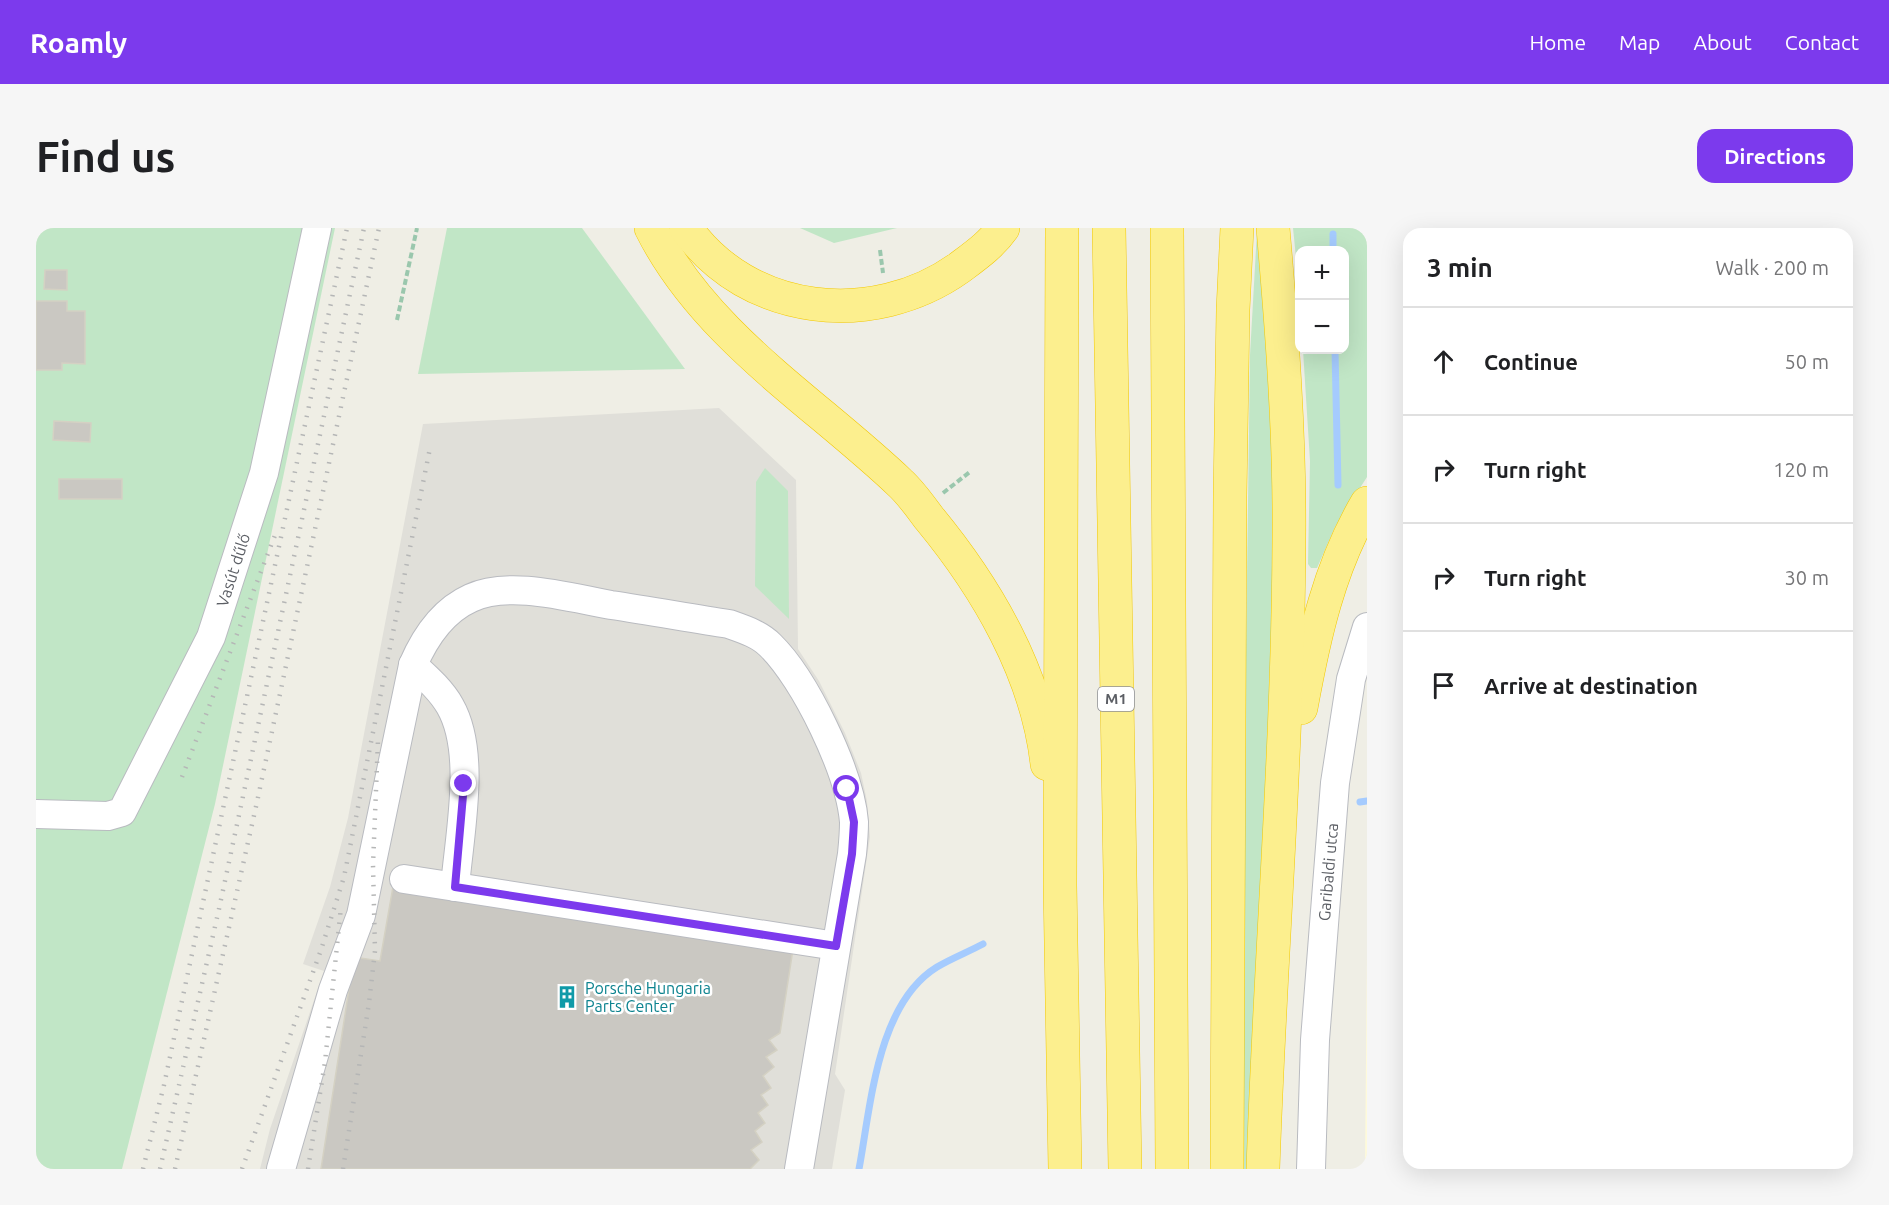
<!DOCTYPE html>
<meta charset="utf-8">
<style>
body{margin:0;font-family:Ubuntu,sans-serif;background:#f6f6f6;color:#202124}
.controls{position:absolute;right:18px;top:18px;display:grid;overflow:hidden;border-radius:12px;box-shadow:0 6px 24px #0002}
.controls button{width:54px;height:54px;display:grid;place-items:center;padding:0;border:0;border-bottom:2px solid #e0e0e0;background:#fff;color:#202124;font:30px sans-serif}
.stop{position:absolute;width:18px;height:18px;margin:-14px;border:4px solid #7c3aed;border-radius:50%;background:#fff}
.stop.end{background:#7c3aed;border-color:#fff;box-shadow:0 2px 6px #0008}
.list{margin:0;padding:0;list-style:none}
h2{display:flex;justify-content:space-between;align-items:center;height:78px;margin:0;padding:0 24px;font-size:26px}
h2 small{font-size:20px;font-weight:400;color:#757577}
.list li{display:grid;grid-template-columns:39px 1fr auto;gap:18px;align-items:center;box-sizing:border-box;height:108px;padding:0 24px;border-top:2px solid #e0e0e0}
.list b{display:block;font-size:22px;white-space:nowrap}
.list em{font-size:20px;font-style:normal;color:#757577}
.icon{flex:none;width:33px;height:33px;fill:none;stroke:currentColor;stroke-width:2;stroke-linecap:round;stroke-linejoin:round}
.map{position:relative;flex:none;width:1331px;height:941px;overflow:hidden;border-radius:18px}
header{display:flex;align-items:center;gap:36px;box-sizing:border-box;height:84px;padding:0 30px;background:#7c3aed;color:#fff}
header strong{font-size:28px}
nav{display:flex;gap:33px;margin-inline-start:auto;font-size:21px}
.intro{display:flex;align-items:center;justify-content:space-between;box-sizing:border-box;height:144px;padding:0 36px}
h1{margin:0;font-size:42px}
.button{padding:15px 27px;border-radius:18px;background:#7c3aed;color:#fff;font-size:21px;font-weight:700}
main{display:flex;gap:36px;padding:0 36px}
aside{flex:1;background:#fff;border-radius:18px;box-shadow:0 6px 24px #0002}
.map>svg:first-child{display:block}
</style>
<header>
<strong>Roamly</strong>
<nav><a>Home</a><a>Map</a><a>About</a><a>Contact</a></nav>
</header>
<div class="intro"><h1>Find us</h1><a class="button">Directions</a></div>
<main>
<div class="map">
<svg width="1331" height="941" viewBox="0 0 1331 941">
<rect width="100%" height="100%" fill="#efeee5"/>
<polygon fill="#fefadb" points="1331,728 1331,941 1330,941 1329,936"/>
<polygon fill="#e0dfd9" points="683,180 760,252 762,421 783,453 809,505 825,545 831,573 834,609 799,846 809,862 796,941 224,941 234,901 288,743 267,736 294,659 312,590 387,196"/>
<g fill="#c1e6c6">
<polygon points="0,0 299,0 179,576 86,941 0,941"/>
<polygon points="411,0 546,0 649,141 382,146"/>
<polygon points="764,0 861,0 798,15"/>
<polygon points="1257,0 1331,0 1331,249 1299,299 1281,340 1275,340 1272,336 1274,233 1267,122 1308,122 1308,22 1264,22 1263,59"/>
<polygon points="1221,3 1244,223 1213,941 1203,941 1214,127"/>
<polygon points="729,240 752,263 753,391 719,358 720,254"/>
</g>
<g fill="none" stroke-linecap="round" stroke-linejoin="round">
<g stroke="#a5cbfe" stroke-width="7">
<polyline points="1297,6 1297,22"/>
<polyline points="1299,122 1302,257"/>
<polyline points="1324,574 1331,573"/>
<path d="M823,941c12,-64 18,-165 78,-202 15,-9 31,-15 46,-23"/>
</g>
</g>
<g fill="#cac8c2" stroke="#d4d1c3" stroke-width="1.5">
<polygon points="9,42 31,42 31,62 8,61"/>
<polygon points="0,73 31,73 31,83 49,83 49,136 26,135 26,142 0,142"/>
<polygon points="18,193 55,195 54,214 17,212"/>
<rect x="23" y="251" width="63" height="20"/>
<polygon points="358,653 757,721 744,805 733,812 741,822 730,829 738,839 727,848 735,860 725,867 732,877 722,885 729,895 719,903 726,914 715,922 723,932 714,941 285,941 318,729 344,733"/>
</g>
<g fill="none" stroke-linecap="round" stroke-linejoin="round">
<g stroke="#b9bbc0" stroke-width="30">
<g id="minor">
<path d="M377,437c13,12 28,25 37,41 27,47 9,129 5,181"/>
<polyline points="0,586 72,588 86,584 175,409 228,245 281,0"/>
<polyline points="368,651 800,718"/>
<path d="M245,941l52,-179 28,-75 52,-250c12,-28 29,-54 58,-67 39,-18 100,0 140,7 40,6 79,13 118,19 14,5 30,10 41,21 35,34 80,127 84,177 0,10 -1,22 -2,32l-53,315"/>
<polyline points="1275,941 1279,812 1299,555 1315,451 1331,399"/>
</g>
</g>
<g stroke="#f2c802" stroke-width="34">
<g id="highway">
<path d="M615,0c54,108 164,174 249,255 11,10 20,23 29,35 57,69 108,155 118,246"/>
<path d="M650,0c62,88 187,101 273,40 16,-12 32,-23 44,-40"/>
<polyline points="1026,0 1024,657 1029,941"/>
<polyline points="1073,0 1089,941"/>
<polyline points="1131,0 1136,941"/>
<path d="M1265,480c13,-71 28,-141 66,-205"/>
<polyline points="1191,941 1194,268 1197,82 1201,0"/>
<path d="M1227,941c7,-210 25,-419 26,-629 1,-104 -7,-209 -16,-312"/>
</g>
</g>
<g stroke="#9ac7ad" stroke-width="4" stroke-dasharray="6 3" stroke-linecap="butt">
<polyline points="844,22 847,45"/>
<polyline points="361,92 381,0"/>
<polyline points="907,265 935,243"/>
</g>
<use href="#minor" stroke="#fff" stroke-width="28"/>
<use href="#highway" stroke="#fcef8e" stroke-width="33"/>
<g stroke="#b5b6b6" stroke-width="4.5" stroke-dasharray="1.5 8" stroke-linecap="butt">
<polyline points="146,549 241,302"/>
<polyline points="107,941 128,857 311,0"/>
<polyline points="124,941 183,681 328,0"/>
<polyline points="139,941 221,574 343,0"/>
<polyline points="206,941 285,722 308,649 394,220"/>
<polyline points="272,941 289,834 305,679"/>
<polyline points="307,941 333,775 339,723 337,637 342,512"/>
</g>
</g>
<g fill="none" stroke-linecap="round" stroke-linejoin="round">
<polyline stroke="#7c3aed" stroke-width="8" points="428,556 419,659 800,718 816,626 818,594 811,561"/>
</g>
<defs>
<g id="building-bare" transform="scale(1.8)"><path d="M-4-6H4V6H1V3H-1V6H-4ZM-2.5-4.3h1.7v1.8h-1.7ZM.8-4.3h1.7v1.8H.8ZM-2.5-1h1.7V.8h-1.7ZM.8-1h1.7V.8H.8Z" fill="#0f9aa8" stroke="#fff" stroke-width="2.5" paint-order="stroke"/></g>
</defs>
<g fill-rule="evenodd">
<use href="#building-bare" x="531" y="769"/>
</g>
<g text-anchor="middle" stroke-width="5" stroke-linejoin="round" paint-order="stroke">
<rect fill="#fff" stroke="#8d8f93" stroke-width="1.5" x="1062" y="459" width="36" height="24" rx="4.5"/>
<g font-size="15" font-weight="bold" fill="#5c5f65">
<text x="1080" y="476">M1</text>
</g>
<g font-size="16" fill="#5c5f65" stroke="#fff">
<text transform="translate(197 342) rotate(-72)" y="6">Vasút dűlő</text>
<text transform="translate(1292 644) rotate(-85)" y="6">Garibaldi utca</text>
</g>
<g font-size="16" fill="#0d838f" stroke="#fff" text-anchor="start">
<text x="549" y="766">Porsche Hungaria<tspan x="549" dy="18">Parts Center</tspan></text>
</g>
</g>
</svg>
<div class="controls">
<button>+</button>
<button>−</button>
</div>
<div class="stop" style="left:811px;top:561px"></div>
<div class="stop end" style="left:428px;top:556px"></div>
</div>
<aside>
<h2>3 min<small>Walk · 200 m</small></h2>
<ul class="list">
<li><svg class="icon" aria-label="ahead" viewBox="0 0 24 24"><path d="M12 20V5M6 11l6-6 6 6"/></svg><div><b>Continue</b></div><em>50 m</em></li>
<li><svg class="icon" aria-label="right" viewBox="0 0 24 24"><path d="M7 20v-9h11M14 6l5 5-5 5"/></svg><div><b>Turn right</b></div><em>120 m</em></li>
<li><svg class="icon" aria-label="right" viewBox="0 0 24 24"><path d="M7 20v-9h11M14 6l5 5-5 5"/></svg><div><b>Turn right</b></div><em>30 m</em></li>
<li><svg class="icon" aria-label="arrive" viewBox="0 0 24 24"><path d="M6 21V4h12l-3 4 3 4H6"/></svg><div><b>Arrive at destination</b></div></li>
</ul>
</aside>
</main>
